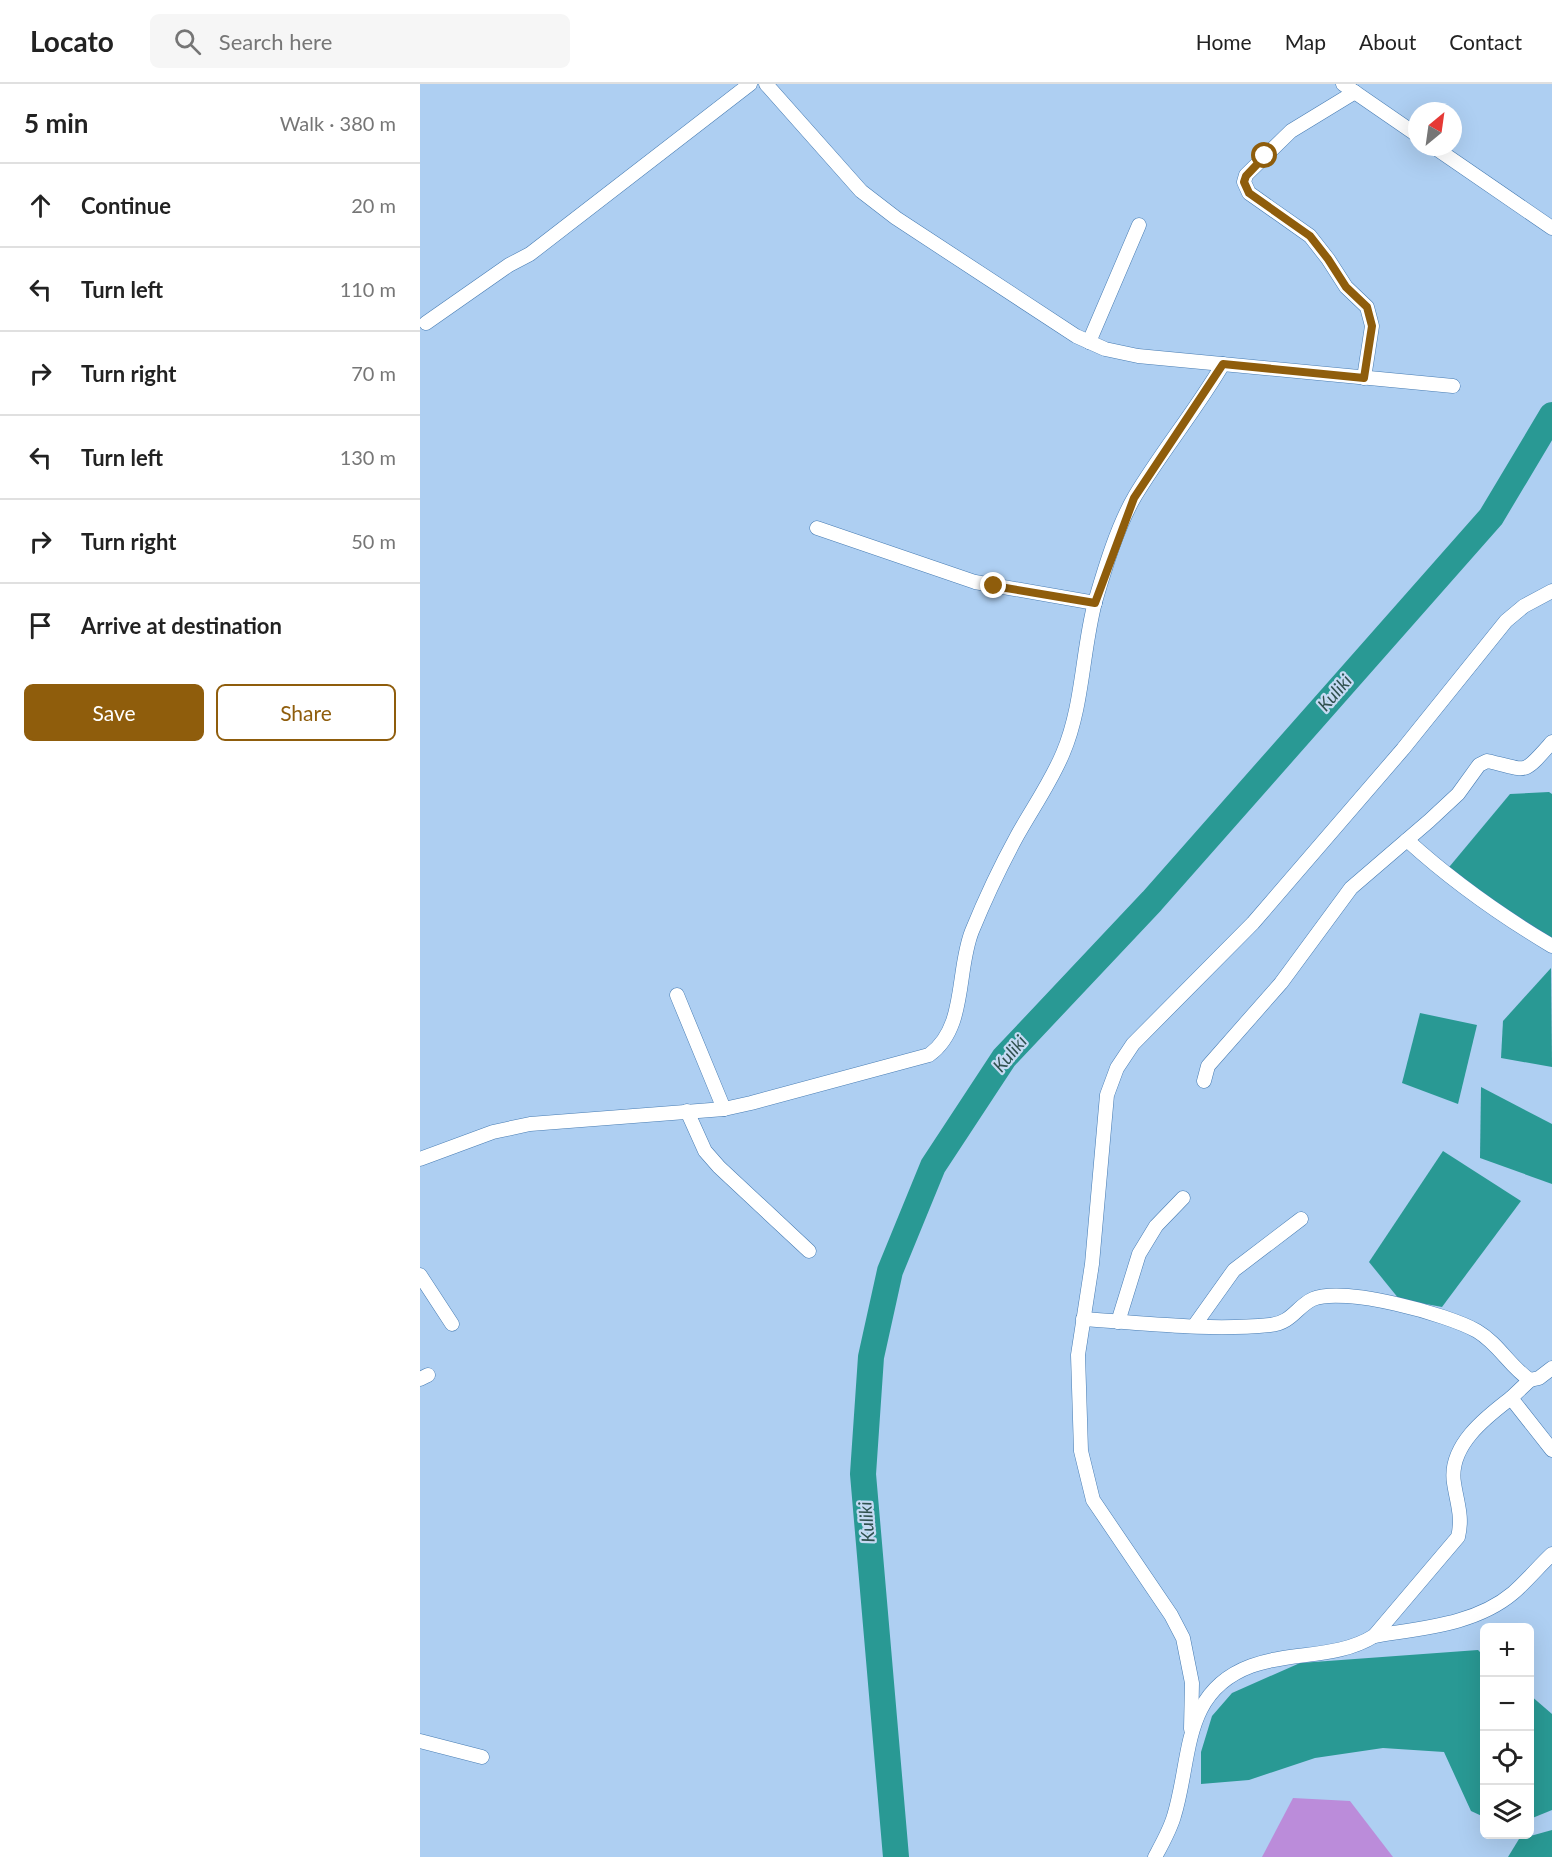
<!DOCTYPE html>
<meta charset="utf-8">
<style>
body{margin:0;font-family:Lato,sans-serif;background:#f6f6f6;color:#222}
.controls{position:absolute;right:18px;bottom:18px;display:grid;overflow:hidden;border-radius:9px;box-shadow:0 6px 24px #0002}
.controls button{width:54px;height:54px;display:grid;place-items:center;padding:0;border:0;border-bottom:2px solid #e0e0e0;background:#fff;color:#222;font:30px sans-serif}
.compass{position:absolute;left:988px;top:18px;width:54px;height:54px;border-radius:50%;background:#fff;box-shadow:0 6px 24px #0002;rotate:29deg}
.stop{position:absolute;width:18px;height:18px;margin:-14px;border:4px solid #8f5d0c;border-radius:50%;background:#fff}
.stop.end{background:#8f5d0c;border-color:#fff;box-shadow:0 2px 6px #0008}
.list{margin:0;padding:0;list-style:none}
h2{display:flex;justify-content:space-between;align-items:center;height:78px;margin:0;padding:0 24px;font-size:26px}
h2 small{font-size:20px;font-weight:400;color:#767676}
.list li{display:grid;grid-template-columns:39px 1fr auto;gap:18px;align-items:center;box-sizing:border-box;height:84px;padding:0 24px;border-top:2px solid #e0e0e0}
.list b{display:block;font-size:22px;white-space:nowrap}
.list em{font-size:20px;font-style:normal;color:#767676}
.actions{display:flex;gap:12px;padding:18px 24px}
.actions a{flex:1;padding:14px 0;border:2px solid #8f5d0c;border-radius:9px;text-align:center;font-size:21px;color:#8f5d0c}
.actions .main{background:#8f5d0c;color:#fff}
.icon{flex:none;width:33px;height:33px;fill:none;stroke:currentColor;stroke-width:2;stroke-linecap:round;stroke-linejoin:round}
.map{position:relative;flex:none;width:1132px;height:1773px;overflow:hidden}
header{display:flex;align-items:center;gap:36px;box-sizing:border-box;height:84px;padding:0 30px;background:#fff;border-bottom:2px solid #e0e0e0}
header strong{font-size:28px}
nav{display:flex;gap:33px;margin-inline-start:auto;font-size:21px}
.search{width:420px;height:54px;background:#f6f6f6;display:flex;align-items:center;gap:15px;box-sizing:border-box;padding:0 21px;border-radius:9px;color:#767676;font-size:22px}
main{display:flex}
aside{flex:1;background:#fff}
.map>svg:first-child{display:block}
</style>
<header>
<strong>Locato</strong>
<div class="search"><svg class="icon" aria-label="search" viewBox="0 0 24 24"><circle cx="10" cy="10" r="6"/><path d="M15 15l6 6"/></svg>Search here</div>
<nav><a>Home</a><a>Map</a><a>About</a><a>Contact</a></nav>
</header>
<main>
<aside>
<h2>5 min<small>Walk · 380 m</small></h2>
<ul class="list">
<li><svg class="icon" aria-label="ahead" viewBox="0 0 24 24"><path d="M12 20V5M6 11l6-6 6 6"/></svg><div><b>Continue</b></div><em>20 m</em></li>
<li><svg class="icon" aria-label="left" viewBox="0 0 24 24"><path d="M17 20v-9H6M10 6l-5 5 5 5"/></svg><div><b>Turn left</b></div><em>110 m</em></li>
<li><svg class="icon" aria-label="right" viewBox="0 0 24 24"><path d="M7 20v-9h11M14 6l5 5-5 5"/></svg><div><b>Turn right</b></div><em>70 m</em></li>
<li><svg class="icon" aria-label="left" viewBox="0 0 24 24"><path d="M17 20v-9H6M10 6l-5 5 5 5"/></svg><div><b>Turn left</b></div><em>130 m</em></li>
<li><svg class="icon" aria-label="right" viewBox="0 0 24 24"><path d="M7 20v-9h11M14 6l5 5-5 5"/></svg><div><b>Turn right</b></div><em>50 m</em></li>
<li><svg class="icon" aria-label="arrive" viewBox="0 0 24 24"><path d="M6 21V4h12l-3 4 3 4H6"/></svg><div><b>Arrive at destination</b></div></li>
</ul>
<div class="actions"><a class="main">Save</a><a>Share</a></div>
</aside>
<div class="map">
<svg width="1132" height="1773" viewBox="0 0 1132 1773">
<rect width="100%" height="100%" fill="#aecff2"/>
<polygon fill="#bb8cda" points="873,1714 930,1717 973,1773 842,1773"/>
<g fill="#299994">
<polygon points="1129,708 1132,710 1132,862 1025,788 1090,710"/>
<polygon points="1131,884 1132,983 1081,974 1083,937"/>
<polygon points="1000,929 1057,941 1038,1020 982,999"/>
<polygon points="1061,1003 1132,1040 1132,1100 1060,1074"/>
<polygon points="1023,1067 1101,1117 1022,1223 979,1215 949,1178"/>
<polygon points="1058,1566 1064,1572 1064,1733 1051,1727 1024,1668 963,1664 895,1674 829,1696 781,1700 781,1668 792,1632 812,1609 880,1579"/>
<polygon points="1110,1611 1132,1630 1132,1726 1110,1735"/>
<polygon points="1132,1746 1132,1773 1088,1773 1099,1755"/>
</g>
<g fill="none" stroke-linecap="round" stroke-linejoin="round">
<polyline stroke="#299994" stroke-width="26" points="476,1773 443,1390 451,1273 470,1187 513,1082 584,974 732,817 1071,433 1132,331"/>
<g stroke="#477cb3" stroke-width="15">
<g id="minor">
<polyline points="346,0 441,107 476,134 656,252 685,265 718,272 1033,302"/>
<polyline points="923,0 997,51"/>
<polyline points="935,8 871,47 826,91 824,98 829,109 890,152 908,175 926,203 947,223 952,242 944,294"/>
<polyline points="1014,63 1132,144"/>
<polyline points="6,239 89,181 110,170 330,0"/>
<polyline points="669,258 719,141"/>
<polyline points="397,444 555,498 675,519"/>
<path d="M987,756c45,41 93,75 145,106"/>
<polyline points="257,911 304,1025"/>
<path d="M784,997l4,-15 73,-83 70,-95 78,-67 29,-27 21,-29 8,-4c42,9 34,16 65,-19"/>
<polyline points="267,1027 285,1067 299,1083 389,1167"/>
<path d="M0,1075l73,-27 37,-8 194,-15 27,-6 178,-48c38,-27 27,-84 43,-124 13,-32 28,-64 45,-95 15,-27 34,-54 46,-83 20,-47 19,-101 32,-151 10,-34 22,-75 40,-106 27,-45 61,-86 88,-132"/>
<polyline points="0,1191 32,1240"/>
<path d="M663,1235c62,4 125,12 187,6 22,-2 27,-19 43,-26 31,-13 134,15 164,32 22,13 33,36 53,49l9,-2 13,-10"/>
<polyline points="698,1238 719,1170 736,1142 763,1114"/>
<polyline points="774,1242 814,1186 881,1135"/>
<polyline points="0,1295 8,1291"/>
<polyline points="1110,1296 1091,1314 1132,1366"/>
<path d="M954,1552c47,-8 101,-11 139,-43 14,-12 26,-27 39,-39"/>
<polyline points="771,1645 772,1599 763,1554 751,1531 673,1416 661,1367 658,1271 672,1180 687,1011 697,984 713,960 833,839 983,665 1086,537 1104,522 1132,507"/>
<polyline points="0,1657 62,1673"/>
<path d="M735,1773c7,-13 15,-27 19,-41 18,-58 7,-124 77,-150 40,-15 86,-7 123,-30l84,-99c5,-20 -1,-34 -4,-54 -6,-37 32,-66 57,-85"/>
</g>
</g>
<use href="#minor" stroke="#fff" stroke-width="14"/>
</g>
<g fill="none" stroke-linecap="round" stroke-linejoin="round">
<polyline stroke="#8f5d0c" stroke-width="8" points="574,502 675,519 714,414 803,280 944,294 952,242 947,223 926,203 908,175 890,152 829,109 824,98 826,92 845,72"/>
</g>
<g text-anchor="middle" stroke-width="4.5" stroke-linejoin="round" paint-order="stroke">
<g font-size="18" font-style="italic" fill="#30514f" stroke="#c5daf3">
<text transform="translate(915 609) rotate(-49)" y="6">Kuliki</text>
<text transform="translate(590 970) rotate(-50)" y="6">Kuliki</text>
<text transform="translate(447 1438) rotate(-95)" y="6">Kuliki</text>
</g>
</g>
</svg>
<div class="controls">
<button>+</button>
<button>−</button>
<button><svg class="icon" aria-label="locate" viewBox="0 0 24 24"><circle cx="12" cy="12" r="6"/><path d="M12 2v4M12 18v4M2 12h4M18 12h4"/></svg></button>
<button><svg class="icon" aria-label="layers" viewBox="0 0 24 24"><path d="M12 4l9 5-9 5-9-5zM3 14l9 5 9-5"/></svg></button>
</div>
<svg class="compass" viewBox="-18 -18 36 36"><path d="M0-13l5 13h-10z" fill="#e53935"/><path d="M0 13l5-13h-10z" fill="#767676"/></svg>
<div class="stop" style="left:845px;top:72px"></div>
<div class="stop end" style="left:574px;top:502px"></div>
</div>
</main>
